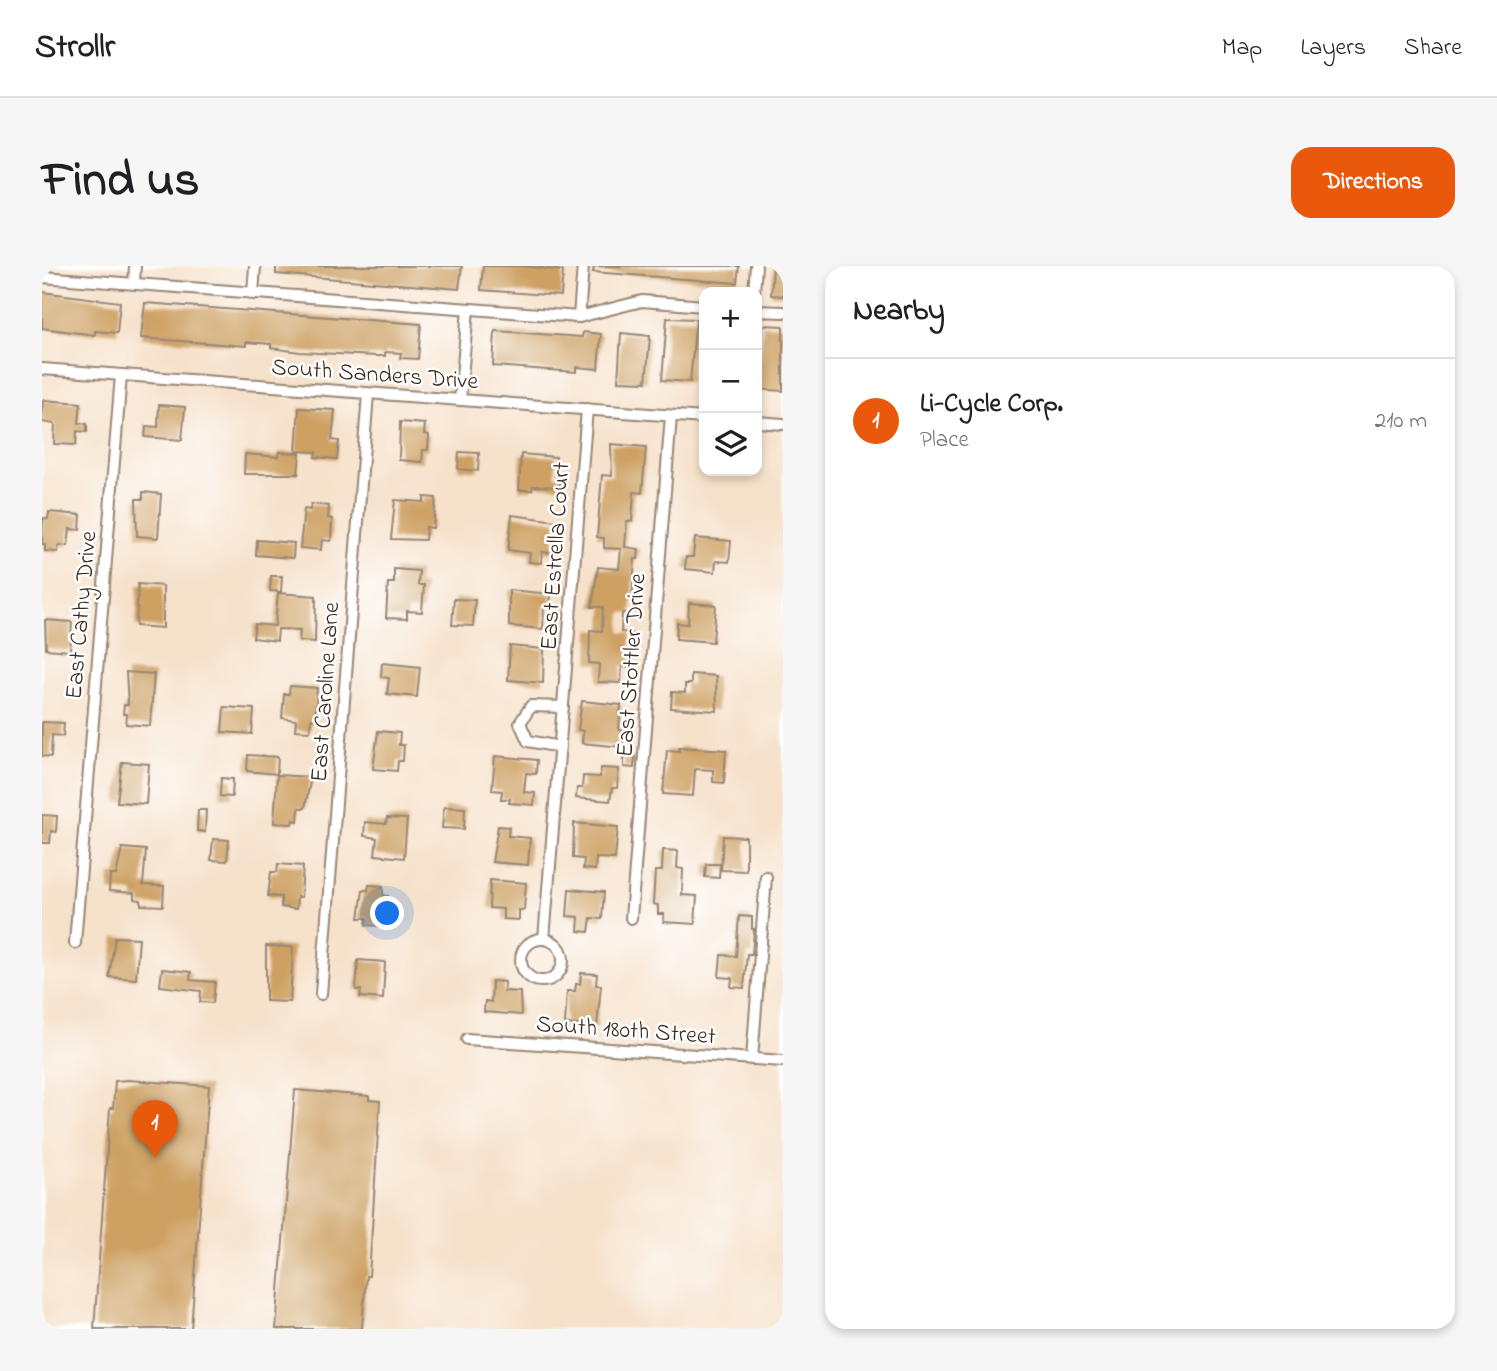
<!DOCTYPE html>
<meta charset="utf-8">
<style>
body{margin:0;font-family:"Indie Flower",sans-serif;background:#f6f6f6;color:#202124}
.controls{position:absolute;right:21px;top:21px;display:grid;overflow:hidden;border-radius:14px;box-shadow:0 4px 10px #0003}
.controls button{width:63px;height:63px;display:grid;place-items:center;padding:0;border:0;border-bottom:2px solid #e0e0e0;background:#fff;color:#202124;font:35px sans-serif}
.you{position:absolute;left:346px;top:648px;width:24px;height:24px;margin:-18px;border:5px solid #fff;border-radius:50%;background:#1a73e8;box-shadow:0 0 0 10px #1a73e833}
.badge{display:grid;place-items:center;width:46px;height:46px;border-radius:50%;background:#ea580c;color:#fff;font-size:23px;font-weight:700}
.pin{position:absolute;translate:-50% -58px;filter:drop-shadow(0 2px 4px #0008)}
.pin::after{content:'';position:absolute;top:37px;width:24px;height:21px;background:inherit;clip-path:polygon(0 0,100% 0,50% 100%)}
.list{margin:0;padding:0;list-style:none}
h2{display:flex;justify-content:space-between;align-items:center;height:91px;margin:0;padding:0 28px;font-size:30px}
h2 small{font-size:23px;font-weight:400;color:#757577}
.list li{display:grid;grid-template-columns:46px 1fr auto;gap:21px;align-items:center;box-sizing:border-box;height:126px;padding:0 28px;border-top:2px solid #e0e0e0}
.list b{display:block;font-size:26px;white-space:nowrap}
.list p{margin:0;font-size:23px;white-space:nowrap;color:#757577}
.list em{font-size:23px;font-style:normal;color:#757577}
.icon{flex:none;width:38px;height:38px;fill:none;stroke:currentColor;stroke-width:2;stroke-linecap:round;stroke-linejoin:round}
.map{position:relative;flex:none;width:741px;height:1063px;overflow:hidden;border-radius:21px}
header{display:flex;align-items:center;gap:42px;box-sizing:border-box;height:98px;padding:0 35px;background:#fff;border-bottom:2px solid #e0e0e0}
header strong{font-size:33px}
nav{display:flex;gap:38px;margin-inline-start:auto;font-size:24px}
.intro{display:flex;align-items:center;justify-content:space-between;box-sizing:border-box;height:168px;padding:0 42px}
h1{margin:0;font-size:49px}
.button{padding:18px 32px;border-radius:21px;background:#ea580c;color:#fff;font-size:24px;font-weight:700}
main{display:flex;gap:42px;padding:0 42px}
aside{flex:1;background:#fff;border-radius:21px;box-shadow:0 4px 10px #0003}
.map>svg:first-child{display:block}
</style>
<header>
<strong>Strollr</strong>
<nav><a>Map</a><a>Layers</a><a>Share</a></nav>
</header>
<div class="intro"><h1>Find us</h1><a class="button">Directions</a></div>
<main>
<div class="map">
<svg width="741" height="1063" viewBox="0 0 741 1063">
<rect width="100%" height="100%" fill="#fff"/>
<filter id="ink" filterUnits="userSpaceOnUse"><feTurbulence type="fractalNoise" baseFrequency=".0143" numOctaves="2"/><feDisplacementMap in="SourceGraphic" scale="14" xChannelSelector="R" yChannelSelector="G"/><feConvolveMatrix kernelMatrix="1 2 1 2 8 2 1 2 1" color-interpolation-filters="sRGB"/></filter>
<filter id="wash" filterUnits="userSpaceOnUse"><feTurbulence type="fractalNoise" baseFrequency=".00686" numOctaves="4" result="noise"/><feDisplacementMap in="SourceGraphic" scale="28" xChannelSelector="R" yChannelSelector="G"/><feGaussianBlur stdDeviation="1.57" result="paint"/><feColorMatrix in="noise" values="0 0 0 0 0 0 0 0 0 0 0 0 0 0 0 0 0 1.4 0 .05"/><feComposite in="paint" operator="in"/></filter>
<g filter="url(#wash)">
<rect width="100%" height="100%" fill="#f6e1ca"/>
<g id="blocks">
<g fill="#cea164">
<polygon points="234,0 420,0 417,23 234,8"/>
<polygon points="441,0 482,0 521,5 519,30 439,24"/>
<polygon points="552,0 697,0 695,17 551,6"/>
<polygon points="731,0 741,0 741,30 729,29"/>
<polygon points="0,26 78,36 75,67 53,65 53,69 0,62"/>
<polygon points="103,37 379,58 376,93 358,92 359,87 343,86 343,90 333,90 258,86 229,82 229,78 204,76 204,80 99,72"/>
<polygon points="625,52 654,53 648,116 620,114"/>
<polygon points="721,59 741,60 741,125 715,123"/>
<polygon points="453,65 540,71 541,66 559,68 556,103 534,101 534,106 451,100"/>
<polygon points="579,67 608,70 604,116 576,115"/>
<polygon points="1,134 39,137 37,157 45,158 45,166 35,165 34,179 12,178 13,158 0,156"/>
<polygon points="117,139 143,141 140,174 103,171 104,160 116,161"/>
<polygon points="257,142 293,144 290,174 297,175 295,193 273,191 274,186 254,185"/>
<polygon points="358,156 383,158 382,168 387,169 386,184 381,184 380,196 357,194"/>
<polygon points="569,178 604,181 600,227 592,226 590,255 585,255 583,281 597,283 596,293 593,293 589,347 580,347 579,366 589,367 587,390 590,390 589,401 580,400 579,417 556,416 557,398 547,397 548,364 560,365 561,341 550,341 556,301 577,303 579,283 562,282 562,272 555,271 560,209 570,210"/>
<polygon points="237,186 258,187 256,208 202,208 203,188 236,191"/>
<polygon points="417,186 437,187 436,205 416,203"/>
<polygon points="479,188 514,191 513,210 518,210 518,221 491,220 490,224 477,224"/>
<polygon points="101,226 119,228 116,272 95,270 94,233 101,233"/>
<polygon points="382,231 394,232 391,262 384,261 383,274 349,273 353,234 382,236"/>
<polygon points="269,238 287,240 286,252 290,253 289,275 280,274 279,284 258,282 262,243 268,244"/>
<polygon points="7,246 39,249 38,264 28,263 26,280 17,279 16,286 3,285 3,278 0,278 1,252 6,253"/>
<polygon points="470,249 515,255 511,287 500,286 499,297 487,296 488,287 466,284"/>
<polygon points="653,272 689,275 687,296 674,295 673,306 643,303 644,291 651,291"/>
<polygon points="215,274 252,277 251,292 214,289"/>
<polygon points="352,303 377,305 376,319 382,319 380,346 365,345 365,353 344,352 346,317 352,317"/>
<polygon points="229,310 240,310 239,326 228,325"/>
<polygon points="96,318 121,320 121,362 94,360"/>
<polygon points="467,324 509,328 508,340 502,339 501,363 467,360"/>
<polygon points="236,327 274,330 273,376 257,375 258,364 236,363 235,375 211,372 213,358 233,360"/>
<polygon points="412,333 433,334 431,360 410,359"/>
<polygon points="647,337 674,339 671,376 634,373 635,357 646,358"/>
<polygon points="3,354 30,356 28,385 4,383"/>
<polygon points="468,380 502,383 501,417 466,414"/>
<polygon points="340,397 378,401 375,431 345,428 347,412 339,411"/>
<polygon points="84,406 112,408 108,460 84,458 85,448 81,448 82,439 86,439"/>
<polygon points="649,408 674,410 675,445 629,442 630,426 643,427 643,418 649,418"/>
<polygon points="248,420 275,422 273,454 269,453 268,465 253,464 254,454 240,452 242,428 247,428"/>
<polygon points="540,435 579,439 577,464 582,465 580,481 540,477 541,465 536,464"/>
<polygon points="182,441 212,443 210,468 180,466"/>
<polygon points="0,456 22,457 21,470 10,469 9,491 0,490"/>
<polygon points="336,465 358,467 357,479 362,479 361,495 356,495 355,505 331,503"/>
<polygon points="637,481 684,484 682,517 671,516 671,504 653,503 651,530 621,528 625,484 637,485"/>
<polygon points="206,489 236,491 235,508 205,505"/>
<polygon points="453,490 495,494 494,508 484,507 482,526 493,527 492,539 467,537 468,533 459,533 460,525 450,524"/>
<polygon points="582,491 593,491 592,502 582,501"/>
<polygon points="80,496 107,498 104,538 75,536"/>
<polygon points="559,502 577,503 575,522 570,522 568,535 534,532 535,522 540,522 541,510 558,511"/>
<polygon points="235,509 269,511 263,542 257,542 256,555 251,554 250,558 232,557"/>
<polygon points="179,512 191,513 190,531 178,530"/>
<polygon points="402,541 423,542 422,563 400,562"/>
<polygon points="156,544 164,544 163,566 155,565"/>
<polygon points="0,549 15,550 14,566 9,565 8,577 0,577"/>
<polygon points="345,552 365,553 362,592 333,589 335,572 322,570 323,556 344,558"/>
<polygon points="532,557 576,561 573,593 554,592 553,604 541,603 542,593 531,592"/>
<polygon points="456,560 467,561 466,570 488,572 486,599 450,596"/>
<polygon points="681,570 704,571 704,605 679,604"/>
<polygon points="171,573 187,574 185,595 169,594"/>
<polygon points="80,582 104,584 101,619 122,620 121,640 99,639 99,634 92,633 92,627 67,625 68,609 74,609"/>
<polygon points="621,584 636,585 635,602 641,603 640,629 655,630 653,658 622,656 622,648 616,648 616,639 611,638 613,605 620,605"/>
<polygon points="236,598 261,600 259,631 255,631 254,643 239,641 239,631 226,630 229,606 235,606"/>
<polygon points="664,598 678,598 677,612 663,611"/>
<polygon points="448,614 484,617 482,644 477,644 477,654 461,653 461,643 447,642"/>
<polygon points="327,619 341,620 341,629 346,630 344,649 339,648 338,660 324,659 325,652 317,652 321,624 326,624"/>
<polygon points="527,623 562,626 560,653 549,652 547,666 536,665 537,651 525,650"/>
<polygon points="697,650 710,651 710,663 712,663 710,688 705,688 702,722 689,721 690,712 677,711 679,689 694,690"/>
<polygon points="73,671 97,672 94,713 67,711"/>
<polygon points="224,680 251,681 248,736 224,735"/>
<polygon points="316,694 343,696 341,733 318,731 319,724 314,724"/>
<polygon points="120,703 149,706 148,714 173,716 171,737 158,736 159,725 118,720"/>
<polygon points="539,707 555,708 554,719 559,719 555,761 523,758 525,725 533,725 534,718 538,718"/>
<polygon points="450,715 463,716 462,725 478,726 479,749 442,746 443,735 449,736"/>
<polygon points="86,814 167,820 149,1063 52,1063 68,842 71,842 73,815"/>
<polygon points="253,824 327,830 327,834 338,835 327,1010 324,1010 320,1063 234,1063"/>
</g>
</g>
</g>
<g filter="url(#ink)">
<use href="#blocks" fill-opacity="0" stroke="#988674" stroke-width="2"/>
<g fill="none" stroke-linecap="round" stroke-linejoin="round">
<g stroke="#988674" stroke-width="14">
<g id="street">
<polyline points="0,11 537,51 600,35 662,40"/>
<polyline points="92,17 93,0"/>
<polyline points="712,26 714,0"/>
<polyline points="211,28 213,0"/>
<polyline points="715,45 741,46"/>
<polyline points="537,51 541,0"/>
<polyline points="0,103 662,152"/>
<polyline points="418,134 426,43"/>
<polyline points="715,156 741,158"/>
<polyline points="518,481 486,475 478,457 489,440 521,441"/>
<polyline points="589,652 629,150"/>
<polyline points="502,673 545,143"/>
<circle cx="500" cy="694" r="21"/>
<polyline points="33,677 79,109"/>
<polyline points="279,728 326,128"/>
<polyline points="425,773 741,795"/>
<polyline points="710,793 724,611"/>
</g>
</g>
<use href="#street" stroke="#fff" stroke-width="10"/>
</g>
</g>
<g text-anchor="middle" stroke-width="5" stroke-linejoin="round" paint-order="stroke">
<g font-size="24" fill="#3b2a1e" stroke="#fff">
<text transform="translate(333 107) rotate(4)" y="8">South Sanders Drive</text>
<text transform="translate(512 290) rotate(-86)" y="8">East Estrella Court</text>
<text transform="translate(38 349) rotate(-85)" y="8">East Cathy Drive</text>
<text transform="translate(588 399) rotate(-86)" y="8">East Stottler Drive</text>
<text transform="translate(282 426) rotate(-86)" y="8">East Caroline Lane</text>
<text transform="translate(584 763) rotate(4)" y="8">South 180th Street</text>
</g>
</g>
</svg>
<div class="controls">
<button>+</button>
<button>−</button>
<button><svg class="icon" aria-label="layers" viewBox="0 0 24 24"><path d="M12 4l9 5-9 5-9-5zM3 14l9 5 9-5"/></svg></button>
</div>
<div class="you"></div>
<div class="pin badge" style="left:113px;top:892px">1</div>
</div>
<aside>
<h2>Nearby<small></small></h2>
<ul class="list">
<li><span class="badge">1</span><div><b>Li-Cycle Corp.</b><p>Place</p></div><em>210 m</em></li>
</ul>
</aside>
</main>
